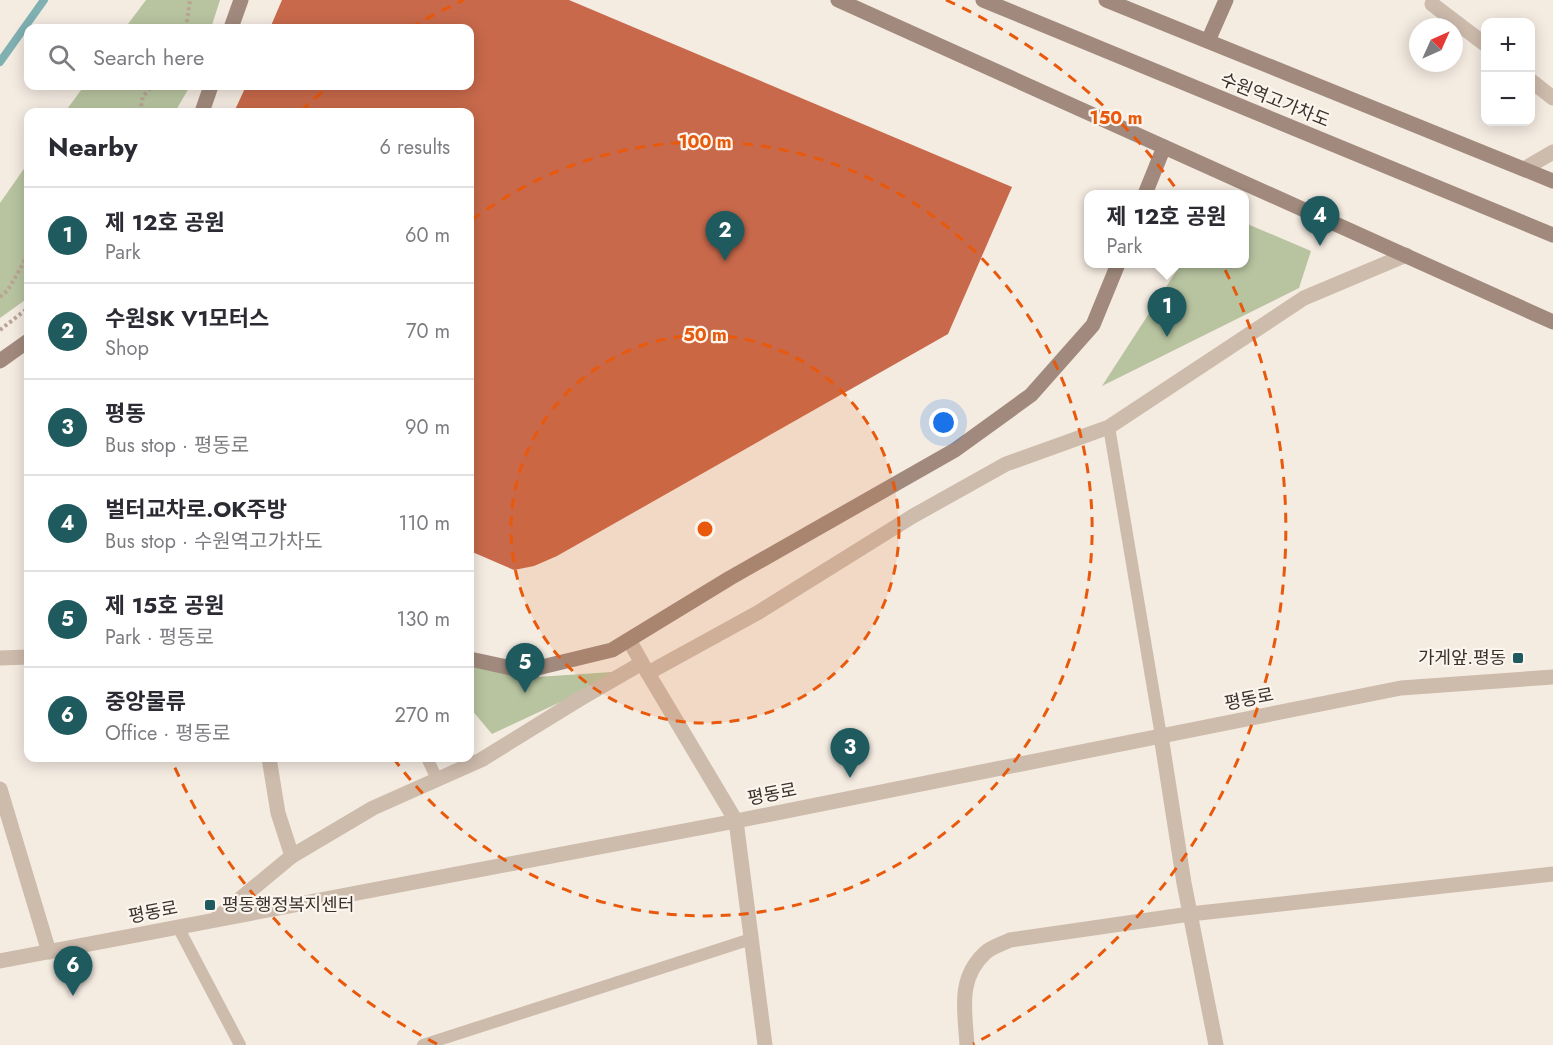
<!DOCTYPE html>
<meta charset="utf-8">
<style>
body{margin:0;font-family:Jost,"Noto Sans KR",sans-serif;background:#f7f7f7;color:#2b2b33}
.controls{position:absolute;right:18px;top:18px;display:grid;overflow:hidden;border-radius:12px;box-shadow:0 3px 15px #0003}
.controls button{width:54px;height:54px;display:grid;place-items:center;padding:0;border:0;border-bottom:2px solid #e1e1e2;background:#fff;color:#2b2b33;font:30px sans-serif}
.compass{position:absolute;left:1409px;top:18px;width:54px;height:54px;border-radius:50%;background:#fff;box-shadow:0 3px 15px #0003;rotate:45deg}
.you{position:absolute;left:944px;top:423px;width:21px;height:21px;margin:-15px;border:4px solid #fff;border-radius:50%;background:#1a73e8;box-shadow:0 0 0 9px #1a73e833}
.badge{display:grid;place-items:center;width:39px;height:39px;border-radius:50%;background:#1f5a5e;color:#fff;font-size:20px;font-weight:700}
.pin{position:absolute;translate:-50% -50px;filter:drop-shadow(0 2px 3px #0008)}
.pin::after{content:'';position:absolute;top:32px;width:21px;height:18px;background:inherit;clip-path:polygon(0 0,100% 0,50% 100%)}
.popup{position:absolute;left:1084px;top:190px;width:165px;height:78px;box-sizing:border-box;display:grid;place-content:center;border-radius:12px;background:#fff;filter:drop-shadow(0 2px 4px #0005);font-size:20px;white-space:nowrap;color:#7c7c81}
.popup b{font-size:22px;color:#2b2b33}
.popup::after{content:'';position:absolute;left:50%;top:100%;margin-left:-12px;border:12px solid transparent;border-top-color:#fff}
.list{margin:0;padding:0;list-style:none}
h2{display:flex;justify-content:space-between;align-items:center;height:78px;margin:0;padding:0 24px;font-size:26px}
h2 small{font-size:20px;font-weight:400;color:#7c7c81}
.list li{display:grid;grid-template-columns:39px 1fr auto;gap:18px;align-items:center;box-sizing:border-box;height:96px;padding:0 24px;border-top:2px solid #e1e1e2}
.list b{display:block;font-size:22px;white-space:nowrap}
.list p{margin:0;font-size:20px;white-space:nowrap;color:#7c7c81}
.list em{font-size:20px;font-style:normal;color:#7c7c81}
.icon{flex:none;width:33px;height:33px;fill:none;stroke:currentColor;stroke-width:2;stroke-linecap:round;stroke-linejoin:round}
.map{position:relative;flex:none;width:1553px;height:1045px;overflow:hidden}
.search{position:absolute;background:#fff;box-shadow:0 3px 15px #0003;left:24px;top:24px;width:450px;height:66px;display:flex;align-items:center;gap:15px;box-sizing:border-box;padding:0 21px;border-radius:12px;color:#7c7c81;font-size:22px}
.panel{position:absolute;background:#fff;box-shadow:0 3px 15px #0003;left:24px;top:108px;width:450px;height:654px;border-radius:12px}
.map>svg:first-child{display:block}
</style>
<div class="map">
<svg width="1553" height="1045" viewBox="0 0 1553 1045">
<rect width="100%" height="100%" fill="#f4ebe1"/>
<g fill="#b8c4a0">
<polygon points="146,0 220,0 211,28 125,28"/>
<polygon points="84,86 190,86 175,112 65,112"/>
<polygon points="28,163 28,298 0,318 0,203"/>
<polygon points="1245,223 1311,251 1299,288 1102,386 1181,264 1245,264"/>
<polygon points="470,662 522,678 627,671 492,734 470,708"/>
</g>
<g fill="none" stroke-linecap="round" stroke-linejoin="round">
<polyline stroke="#7fb0b2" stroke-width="8" points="0,62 44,0"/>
</g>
<polygon fill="#c8694b" points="282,0 569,0 1012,187 948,334 557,556 534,566 514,570 470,551 470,112 234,112 246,86 470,86 470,28 270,28"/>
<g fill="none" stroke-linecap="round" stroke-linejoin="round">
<g stroke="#b9a596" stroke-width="4" stroke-dasharray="3 3" stroke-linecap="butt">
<polyline points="186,28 190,0"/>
<polyline points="140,112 143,96 153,86"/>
<polyline points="0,297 8,290 28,255"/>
<polyline points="0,330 28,308"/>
</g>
<g stroke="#cdbbac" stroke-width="12">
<polyline points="1109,427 1161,736"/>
<polyline points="427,758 437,779"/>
<polyline points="178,927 240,1045"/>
<polyline points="423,1045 751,939"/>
</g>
<g stroke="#cdbbac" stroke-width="15">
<polyline points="1432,4 1486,45"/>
<polyline points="1530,80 1553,98"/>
<polyline points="1524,169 1553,152"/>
<polyline points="0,658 28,657"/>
<polyline points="643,665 736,821 765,1045"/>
<polyline points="648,673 759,612 913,516 1006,464 1109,427 1304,298 1406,255"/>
<polyline points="1161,736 1184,883 1216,1045"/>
<polyline points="269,758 278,813 292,856"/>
<polyline points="0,789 49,952"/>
<polyline points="217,918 292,856 373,808 481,760 578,700 642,663 629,640"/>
<polyline points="0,961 736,821 1401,688 1553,677"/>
<path d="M967,1045c-2,-34 -10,-66 18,-92 6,-6 17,-9 25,-13l180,-26 363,-40"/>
</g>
<g stroke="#a18a7d" stroke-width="15">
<polyline points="838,0 1553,322"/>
<polyline points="1106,0 1553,181"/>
<polyline points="231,28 241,0"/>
<polyline points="1208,41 1226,0"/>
<polyline points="202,112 211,86"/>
<polyline points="1145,194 1164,147"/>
<polyline points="0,361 28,341"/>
<polyline points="470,659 525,671 612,650 730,578 955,450 1031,395 1093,325 1118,264"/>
</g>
<polyline stroke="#a18a7d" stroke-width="15" points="983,0 1553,235"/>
</g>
<circle cx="705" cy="529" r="194" fill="#e8590c" fill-opacity=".12"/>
<g fill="none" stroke="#e8590c" stroke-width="3" stroke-dasharray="10 8">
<circle cx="705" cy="529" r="194"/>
<path d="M472 220A387 387 0 1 1 394 759"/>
<path d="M437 1044A581 581 0 0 1 172 761M301 111A581 581 0 0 1 328 87M410 28A581 581 0 0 1 464 0M946 0A581 581 0 0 1 973 1044"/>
</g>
<g fill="#1f5a5e" stroke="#fbf5ee" stroke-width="2">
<rect x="1512" y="652" width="12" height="12" rx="3"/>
<rect x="204" y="899" width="12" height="12" rx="3"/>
</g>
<g text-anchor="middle" stroke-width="4.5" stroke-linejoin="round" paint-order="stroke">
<g font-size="18" fill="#3b302b" stroke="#fbf5ee">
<text transform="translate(1275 100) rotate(22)" y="6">수원역고가차도</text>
<text transform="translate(1249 699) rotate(-11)" y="6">평동로</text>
<text transform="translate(772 794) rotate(-11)" y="6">평동로</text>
<text transform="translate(153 912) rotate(-11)" y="6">평동로</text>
</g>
<g font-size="18" fill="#3b302b" stroke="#fbf5ee" text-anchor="end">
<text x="1506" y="664">가게앞.평동</text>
<text x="222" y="911" text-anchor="start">평동행정복지센터</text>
</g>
</g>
<circle cx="705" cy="529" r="9" fill="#e8590c" stroke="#fbf5ee" stroke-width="3"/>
<g font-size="18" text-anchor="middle" font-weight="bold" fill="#e8590c" stroke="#fbf5ee" stroke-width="4.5" stroke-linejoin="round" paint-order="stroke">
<text x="1116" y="124">150 m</text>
<text x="705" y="148">100 m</text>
<text x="705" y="341">50 m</text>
</g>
</svg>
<div class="controls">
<button>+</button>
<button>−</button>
</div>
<svg class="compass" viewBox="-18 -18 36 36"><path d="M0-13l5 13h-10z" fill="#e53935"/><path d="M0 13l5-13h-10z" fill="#7c7c81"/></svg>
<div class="you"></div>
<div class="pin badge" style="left:1167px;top:337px">1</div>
<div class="popup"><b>제 12호 공원</b>Park</div>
<div class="pin badge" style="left:725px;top:261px">2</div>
<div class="pin badge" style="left:850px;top:778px">3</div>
<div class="pin badge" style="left:1320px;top:246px">4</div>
<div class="pin badge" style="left:525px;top:693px">5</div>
<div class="pin badge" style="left:73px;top:996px">6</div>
<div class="search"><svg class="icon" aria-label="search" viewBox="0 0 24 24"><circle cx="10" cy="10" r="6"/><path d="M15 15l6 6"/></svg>Search here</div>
<section class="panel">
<h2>Nearby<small>6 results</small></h2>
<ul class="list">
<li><span class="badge">1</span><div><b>제 12호 공원</b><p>Park</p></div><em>60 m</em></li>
<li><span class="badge">2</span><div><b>수원SK V1모터스</b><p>Shop</p></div><em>70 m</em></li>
<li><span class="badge">3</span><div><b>평동</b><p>Bus stop · 평동로</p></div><em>90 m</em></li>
<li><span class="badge">4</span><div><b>벌터교차로.OK주방</b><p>Bus stop · 수원역고가차도</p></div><em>110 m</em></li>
<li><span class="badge">5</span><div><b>제 15호 공원</b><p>Park · 평동로</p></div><em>130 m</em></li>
<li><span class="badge">6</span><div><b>중앙물류</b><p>Office · 평동로</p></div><em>270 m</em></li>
</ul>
</section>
</div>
